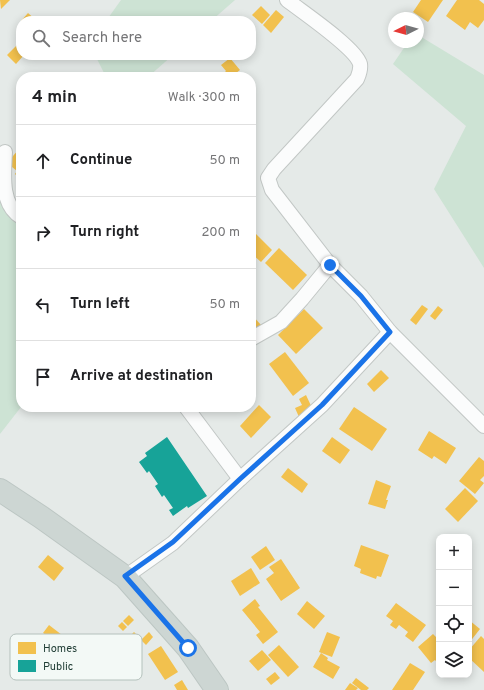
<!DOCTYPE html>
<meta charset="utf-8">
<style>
body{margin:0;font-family:Overpass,sans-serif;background:#f2f2f2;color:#202124}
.controls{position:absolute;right:12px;bottom:12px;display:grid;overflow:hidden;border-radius:8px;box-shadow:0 2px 10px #0003}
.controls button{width:36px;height:36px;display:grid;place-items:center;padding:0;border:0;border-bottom:1px solid #e0e0e0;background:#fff;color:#202124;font:20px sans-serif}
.compass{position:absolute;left:388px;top:12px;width:36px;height:36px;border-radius:50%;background:#fff;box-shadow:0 2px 10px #0003;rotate:265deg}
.stop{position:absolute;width:12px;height:12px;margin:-9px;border:3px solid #1a73e8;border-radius:50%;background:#fff}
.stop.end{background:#1a73e8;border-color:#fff;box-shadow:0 1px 4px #0008}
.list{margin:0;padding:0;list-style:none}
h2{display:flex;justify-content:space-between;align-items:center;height:52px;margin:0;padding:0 16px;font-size:17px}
h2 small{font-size:13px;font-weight:400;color:#757577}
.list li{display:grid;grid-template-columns:26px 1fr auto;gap:12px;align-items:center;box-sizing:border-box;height:72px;padding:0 16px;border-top:1px solid #e0e0e0}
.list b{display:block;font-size:15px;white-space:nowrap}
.list em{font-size:13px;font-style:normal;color:#757577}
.icon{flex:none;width:22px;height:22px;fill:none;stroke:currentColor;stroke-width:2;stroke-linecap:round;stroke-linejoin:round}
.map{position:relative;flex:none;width:484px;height:690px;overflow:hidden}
.search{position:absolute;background:#fff;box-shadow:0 2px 10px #0003;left:16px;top:16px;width:240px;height:44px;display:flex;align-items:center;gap:10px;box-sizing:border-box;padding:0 14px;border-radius:16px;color:#757577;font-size:15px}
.panel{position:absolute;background:#fff;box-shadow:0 2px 10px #0003;left:16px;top:72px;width:240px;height:340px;border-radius:16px}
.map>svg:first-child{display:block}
</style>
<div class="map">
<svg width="484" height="690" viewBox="0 0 484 690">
<rect width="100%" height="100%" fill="#e5eae8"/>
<g fill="#cde3d4">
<polygon points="121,0 235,0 211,21 106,21"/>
<polygon points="418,35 484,75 484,268 434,189 466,126 393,64 408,42 418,42"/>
<polygon points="95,55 173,55 148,77 106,77"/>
<polygon points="0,195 21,214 21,407 0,434"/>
</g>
<g fill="#f2c14e">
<polygon points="0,0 10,0 1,9"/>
<polygon points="421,0 443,0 428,22 413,12"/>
<polygon points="457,0 479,0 484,4 484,20 478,28 470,22 465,30 446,16"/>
<polygon points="261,6 270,15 262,24 252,15"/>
<polygon points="276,10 284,17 271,33 263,25"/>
<polygon points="28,13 37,21 21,21"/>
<polygon points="21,41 21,55 24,55 16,64 7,55"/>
<polygon points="230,58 240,70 231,77 227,77 224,73 226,71 221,65"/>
<polygon points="19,149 21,150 21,180 15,174 17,171 7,163"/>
<polygon points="254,232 272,250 261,262 251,253 251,235"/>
<polygon points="279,248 307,275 293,290 265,263"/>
<polygon points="422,305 428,309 416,325 410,320"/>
<polygon points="438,306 443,310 435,320 430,316"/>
<polygon points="304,309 323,328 296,354 278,335"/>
<polygon points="251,314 262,326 251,336"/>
<polygon points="285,352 309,383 293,396 269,364"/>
<polygon points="381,370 389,378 374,392 367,384"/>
<polygon points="306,395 313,410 299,417 295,408 302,405 299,399"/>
<polygon points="259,405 271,417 251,438 240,426"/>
<polygon points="354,407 387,429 372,451 339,429"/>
<polygon points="429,431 456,448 446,464 434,456 432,459 418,450"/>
<polygon points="332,437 350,450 340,464 322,451"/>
<polygon points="479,457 484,461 484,476 480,480 484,483 475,494 459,481"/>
<polygon points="288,468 308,484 302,493 281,477"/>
<polygon points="376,480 391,486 386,500 388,500 385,509 368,504"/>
<polygon points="465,488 478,501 458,522 445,509"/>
<polygon points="361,545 389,555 381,577 377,576 376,579 360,573 361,569 354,566"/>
<polygon points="266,546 275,560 260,570 251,557"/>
<polygon points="48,555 64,568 54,581 38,567"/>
<polygon points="281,559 300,588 281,601 266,579 274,573 269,567"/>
<polygon points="251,568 260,583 240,596 231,581"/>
<polygon points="255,599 260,606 258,607 278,632 263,644 256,635 260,632 242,610"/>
<polygon points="307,601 325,616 314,629 297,614"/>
<polygon points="396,603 426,625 413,642 405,636 408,632 399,625 396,629 390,625 393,621 386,616"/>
<polygon points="129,615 134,620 128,626 123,621"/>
<polygon points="469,620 480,629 469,643"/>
<polygon points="122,622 127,627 123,631 118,626"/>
<polygon points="49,625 62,635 56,643 43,633"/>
<polygon points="134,632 140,638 135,643 129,637"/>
<polygon points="149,632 153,637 146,645 141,640"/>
<polygon points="327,632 340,637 332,657 319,652"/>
<polygon points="433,634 439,640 439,665 435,660 431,663 418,647"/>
<polygon points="481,636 484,639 484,672 469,658 469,650"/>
<polygon points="279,645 299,667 288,677 268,655"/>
<polygon points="161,646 178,672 165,680 148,654"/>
<polygon points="262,650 271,660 258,671 249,661"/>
<polygon points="321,653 328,658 327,660 340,667 333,679 313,667"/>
<polygon points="410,663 425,672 413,690 392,690"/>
<polygon points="275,672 280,678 271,685 266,679"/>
<polygon points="356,678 369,688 367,690 361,690 352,683"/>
<polygon points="182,680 188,690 177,690 174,685"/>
<polygon points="350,683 358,688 356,690 345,690"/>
</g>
<polygon fill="#17a398" points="167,437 207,496 188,508 187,506 173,516 169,510 173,508 164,495 162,497 155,486 158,484 149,471 147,473 139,462 147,456 145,453"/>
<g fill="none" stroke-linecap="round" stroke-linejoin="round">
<g stroke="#c2c7c5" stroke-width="16">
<g id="street">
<path d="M287,0c14,11 69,48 73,64 1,6 -1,10 -3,15l-83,90 -6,9 4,12 58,75 31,31 29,36 94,94"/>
<path d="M5,152c-1,21 -5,53 16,65"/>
<polyline points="251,339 281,322 302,299 330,265"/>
<polyline points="186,407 240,479"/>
<polyline points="125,577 173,543 240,479 322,405 390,332"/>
</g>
</g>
<g stroke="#bcc6c3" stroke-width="24">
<polyline id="primary" points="0,490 41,517 125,577 188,648 217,690"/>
</g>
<use href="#street" stroke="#fbfcfc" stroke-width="14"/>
<use href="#primary" stroke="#cdd6d3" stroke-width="22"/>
</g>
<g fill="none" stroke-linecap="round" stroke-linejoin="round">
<polyline stroke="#1a73e8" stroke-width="5" points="188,648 125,576 173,542 240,479 322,405 390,332 361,296 330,265"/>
</g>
<rect x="10" y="634" width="132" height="46" rx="6" fill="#f3f9f6" stroke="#b4c1bc" stroke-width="1"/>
<rect x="18" y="642" width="18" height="12" fill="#f2c14e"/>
<rect x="18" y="660" width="18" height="12" fill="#17a398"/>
<g font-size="11" fill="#213e36">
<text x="43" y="652">Homes</text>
<text x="43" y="670">Public</text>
</g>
</svg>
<div class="controls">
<button>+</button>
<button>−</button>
<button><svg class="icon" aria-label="locate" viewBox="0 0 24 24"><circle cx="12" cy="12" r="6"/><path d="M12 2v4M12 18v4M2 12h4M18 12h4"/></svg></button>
<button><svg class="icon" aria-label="layers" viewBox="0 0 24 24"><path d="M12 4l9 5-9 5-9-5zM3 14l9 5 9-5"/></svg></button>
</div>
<svg class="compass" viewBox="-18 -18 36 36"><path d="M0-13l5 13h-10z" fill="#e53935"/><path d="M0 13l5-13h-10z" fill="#757577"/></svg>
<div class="stop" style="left:188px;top:648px"></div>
<div class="stop end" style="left:330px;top:265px"></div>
<div class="search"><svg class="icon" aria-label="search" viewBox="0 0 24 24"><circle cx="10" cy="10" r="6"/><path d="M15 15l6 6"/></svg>Search here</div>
<section class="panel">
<h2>4 min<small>Walk · 300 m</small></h2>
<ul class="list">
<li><svg class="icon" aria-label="ahead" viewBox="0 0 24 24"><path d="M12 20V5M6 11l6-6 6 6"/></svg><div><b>Continue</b></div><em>50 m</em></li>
<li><svg class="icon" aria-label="right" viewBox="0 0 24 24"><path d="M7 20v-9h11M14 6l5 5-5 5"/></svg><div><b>Turn right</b></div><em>200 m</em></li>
<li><svg class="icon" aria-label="left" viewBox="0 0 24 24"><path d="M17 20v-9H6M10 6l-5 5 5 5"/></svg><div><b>Turn left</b></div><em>50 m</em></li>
<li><svg class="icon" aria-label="arrive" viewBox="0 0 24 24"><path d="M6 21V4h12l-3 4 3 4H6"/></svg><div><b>Arrive at destination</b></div></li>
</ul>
</section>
</div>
